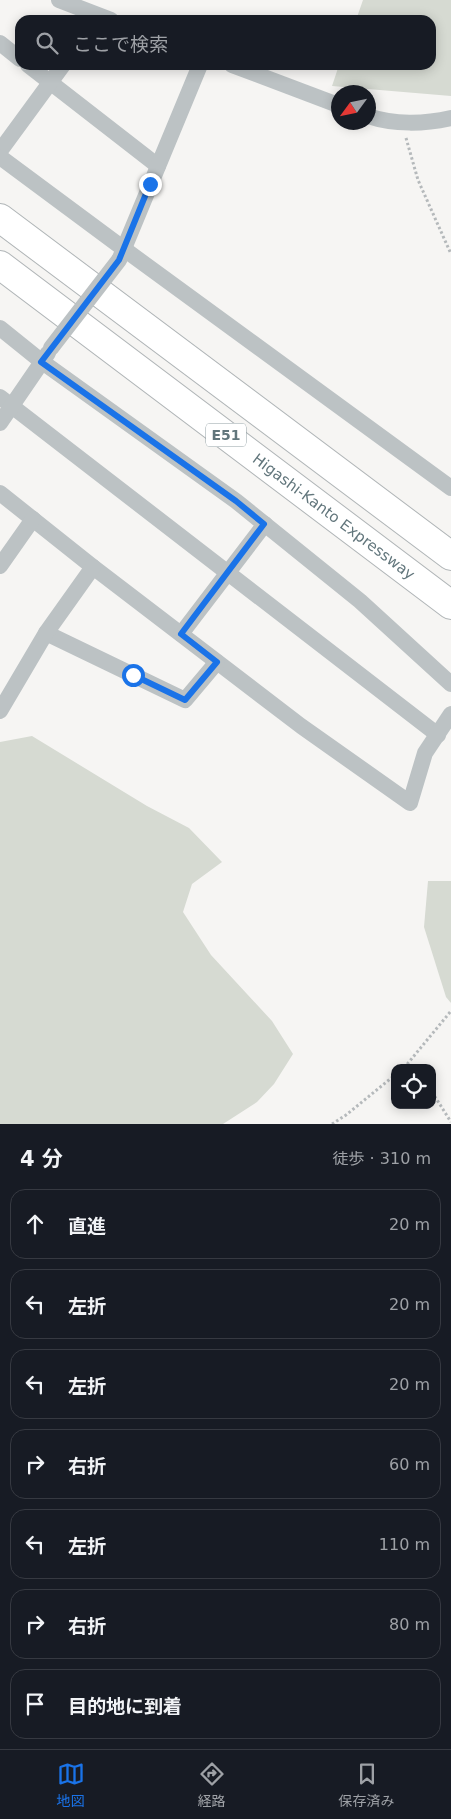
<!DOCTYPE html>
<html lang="ja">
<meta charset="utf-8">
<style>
body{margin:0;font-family:"DejaVu Sans","Noto Sans JP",sans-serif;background:#242831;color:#f1f3f6}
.controls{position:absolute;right:15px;bottom:15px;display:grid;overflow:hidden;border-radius:10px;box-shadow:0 2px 12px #0003}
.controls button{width:45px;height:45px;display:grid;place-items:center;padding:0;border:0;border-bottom:1px solid #363941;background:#171b24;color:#f1f3f6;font:25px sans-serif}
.compass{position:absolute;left:331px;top:85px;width:45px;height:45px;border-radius:50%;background:#171b24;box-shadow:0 2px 12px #0003;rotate:237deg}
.stop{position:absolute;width:15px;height:15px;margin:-11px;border:4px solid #1a73e8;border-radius:50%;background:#fff}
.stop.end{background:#1a73e8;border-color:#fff;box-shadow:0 1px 5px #0008}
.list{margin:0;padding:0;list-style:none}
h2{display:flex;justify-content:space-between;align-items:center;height:65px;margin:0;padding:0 20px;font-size:21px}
h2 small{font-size:16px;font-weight:400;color:#9ea1a6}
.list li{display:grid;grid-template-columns:32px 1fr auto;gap:15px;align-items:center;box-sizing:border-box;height:70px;margin:0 10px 10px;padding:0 10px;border:1px solid #363941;border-radius:15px}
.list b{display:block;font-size:19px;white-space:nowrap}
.list em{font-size:16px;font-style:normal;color:#9ea1a6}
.icon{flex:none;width:28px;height:28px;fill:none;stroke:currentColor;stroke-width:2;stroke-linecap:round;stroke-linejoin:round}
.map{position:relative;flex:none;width:451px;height:1124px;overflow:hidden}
.search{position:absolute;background:#171b24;box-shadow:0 2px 12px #0003;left:15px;right:15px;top:15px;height:55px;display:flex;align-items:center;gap:12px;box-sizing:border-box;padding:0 18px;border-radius:15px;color:#9ea1a6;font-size:19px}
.sheet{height:625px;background:#171b24}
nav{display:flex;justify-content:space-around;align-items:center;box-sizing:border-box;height:70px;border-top:1px solid #363941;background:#171b24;font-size:14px;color:#9ea1a6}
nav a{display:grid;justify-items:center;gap:2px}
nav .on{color:#1a73e8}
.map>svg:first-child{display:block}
</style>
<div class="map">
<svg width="451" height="1124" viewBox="0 0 451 1124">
<rect width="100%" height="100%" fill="#f6f5f3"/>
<g fill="#d6dad2">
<polygon points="363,0 451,0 451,96 332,86 339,65 431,65 431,20 356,20"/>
<polygon points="32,736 147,806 189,828 222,862 192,884 183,912 211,955 272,1021 293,1054 274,1084 257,1102 223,1124 0,1124 0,742"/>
<polygon points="428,881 451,881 451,1003 446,997 424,927"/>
</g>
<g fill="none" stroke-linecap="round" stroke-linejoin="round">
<g stroke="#b0b5b7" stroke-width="30">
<g id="highway">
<polyline points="0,218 451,556"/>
<path id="s1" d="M0,265l451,340"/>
</g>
</g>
<g stroke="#b5b9bb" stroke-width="3" stroke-dasharray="2.5 2.5" stroke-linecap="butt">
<polyline points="406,138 418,180 451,254"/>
<polyline points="404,1068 451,1011"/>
<polyline points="432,1092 451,1122"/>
<polyline points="332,1124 346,1115 395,1075"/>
</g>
<g stroke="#bcc2c4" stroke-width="16">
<polyline points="59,0 111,20"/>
<polyline points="0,43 20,59"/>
<polyline points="28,65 158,166"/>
<polyline points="232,65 338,105"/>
<path d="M368,116c26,9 57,8 83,2"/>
<polyline points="0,151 63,65"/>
<polyline points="0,157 124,249 451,488"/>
<polyline points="120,258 200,65"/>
<polyline points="0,328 41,361 236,501 360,601 451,684"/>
<polyline points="0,397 438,735"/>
<polyline points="0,423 48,353"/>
<polyline points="0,493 93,567 301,726 410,803 425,753 451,714"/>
<polyline points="0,566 33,519"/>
<polyline points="46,633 185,700 217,662"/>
<polyline points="181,634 265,524"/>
<polyline points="0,711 46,633 93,567"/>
</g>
<use href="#highway" stroke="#fff" stroke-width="28"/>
<polyline stroke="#bcc2c4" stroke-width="16" points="51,348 119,260"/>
</g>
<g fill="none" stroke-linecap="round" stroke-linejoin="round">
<polyline stroke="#1a73e8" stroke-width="6" points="133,675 185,700 217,662 181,634 264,524 236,501 41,362 119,260 150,184"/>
</g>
<g text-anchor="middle" stroke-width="5" stroke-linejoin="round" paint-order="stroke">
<rect fill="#fff" stroke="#919fa3" stroke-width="1" x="206" y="423.5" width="40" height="23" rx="4"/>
<g font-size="14" font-weight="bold" fill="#62767c">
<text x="226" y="440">E51</text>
</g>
<g font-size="15" fill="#62767c" stroke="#fff">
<text dy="5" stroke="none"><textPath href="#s1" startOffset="418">Higashi-Kanto Expressway</textPath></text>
</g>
</g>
</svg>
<div class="controls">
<button><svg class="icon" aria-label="locate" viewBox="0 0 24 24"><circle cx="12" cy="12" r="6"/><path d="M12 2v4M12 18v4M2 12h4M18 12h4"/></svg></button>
</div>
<svg class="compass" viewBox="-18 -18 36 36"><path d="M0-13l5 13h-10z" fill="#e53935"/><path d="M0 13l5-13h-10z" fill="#9ea1a6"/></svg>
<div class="stop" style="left:133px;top:675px"></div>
<div class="stop end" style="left:150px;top:184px"></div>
<div class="search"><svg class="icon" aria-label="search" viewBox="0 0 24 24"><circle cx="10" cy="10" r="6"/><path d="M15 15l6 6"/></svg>ここで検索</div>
</div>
<section class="sheet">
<h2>4 分<small>徒歩 · 310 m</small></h2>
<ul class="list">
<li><svg class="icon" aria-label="ahead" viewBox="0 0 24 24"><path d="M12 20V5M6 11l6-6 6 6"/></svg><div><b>直進</b></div><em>20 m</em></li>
<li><svg class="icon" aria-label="left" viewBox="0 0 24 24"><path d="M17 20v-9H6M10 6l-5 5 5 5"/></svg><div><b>左折</b></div><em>20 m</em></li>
<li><svg class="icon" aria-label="left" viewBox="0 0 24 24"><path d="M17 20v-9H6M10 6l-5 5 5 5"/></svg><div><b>左折</b></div><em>20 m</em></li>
<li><svg class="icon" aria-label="right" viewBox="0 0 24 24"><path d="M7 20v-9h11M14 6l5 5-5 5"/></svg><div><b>右折</b></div><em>60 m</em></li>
<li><svg class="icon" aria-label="left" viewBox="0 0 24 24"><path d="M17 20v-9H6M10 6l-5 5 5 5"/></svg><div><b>左折</b></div><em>110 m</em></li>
<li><svg class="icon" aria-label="right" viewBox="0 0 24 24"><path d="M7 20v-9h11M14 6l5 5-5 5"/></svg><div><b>右折</b></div><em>80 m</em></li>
<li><svg class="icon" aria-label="arrive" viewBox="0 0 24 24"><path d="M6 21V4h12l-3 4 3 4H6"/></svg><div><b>目的地に到着</b></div></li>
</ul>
</section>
<nav>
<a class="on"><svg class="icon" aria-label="map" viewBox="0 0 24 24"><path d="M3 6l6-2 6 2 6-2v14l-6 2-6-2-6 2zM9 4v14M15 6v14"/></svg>地図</a>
<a><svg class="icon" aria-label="directions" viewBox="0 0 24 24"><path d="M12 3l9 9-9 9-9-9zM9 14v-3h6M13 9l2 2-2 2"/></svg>経路</a>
<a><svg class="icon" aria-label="saved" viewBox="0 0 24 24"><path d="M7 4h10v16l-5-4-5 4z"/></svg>保存済み</a>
</nav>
